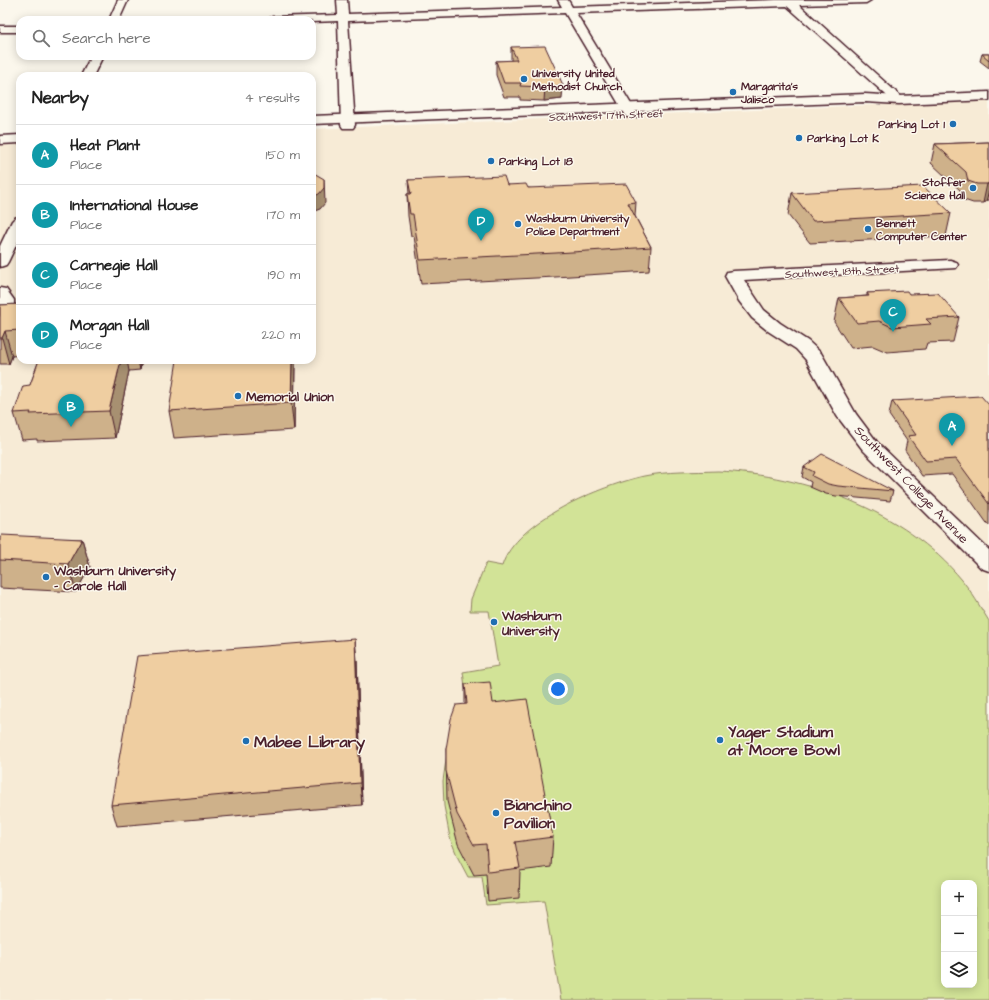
<!DOCTYPE html>
<meta charset="utf-8">
<style>
body{margin:0;font-family:"Architects Daughter",sans-serif;background:#f6f6f6;color:#222}
.controls{position:absolute;right:12px;bottom:12px;display:grid;overflow:hidden;border-radius:8px;box-shadow:0 2px 10px #0003}
.controls button{width:36px;height:36px;display:grid;place-items:center;padding:0;border:0;border-bottom:1px solid #e0e0e0;background:#fff;color:#222;font:20px sans-serif}
.you{position:absolute;left:558px;top:689px;width:14px;height:14px;margin:-10px;border:3px solid #fff;border-radius:50%;background:#1a73e8;box-shadow:0 0 0 6px #1a73e833}
.badge{display:grid;place-items:center;width:26px;height:26px;border-radius:50%;background:#1f6fb2;color:#fff;font-size:13px;font-weight:700}
.pin{position:absolute;translate:-50% -33px;filter:drop-shadow(0 1px 2px #0008)}
.pin::after{content:'';position:absolute;top:21px;width:14px;height:12px;background:inherit;clip-path:polygon(0 0,100% 0,50% 100%)}
.list{margin:0;padding:0;list-style:none}
h2{display:flex;justify-content:space-between;align-items:center;height:52px;margin:0;padding:0 16px;font-size:17px}
h2 small{font-size:13px;font-weight:400;color:#767676}
.list li{display:grid;grid-template-columns:26px 1fr auto;gap:12px;align-items:center;box-sizing:border-box;height:60px;padding:0 16px;border-top:1px solid #e0e0e0}
.list b{display:block;font-size:15px;white-space:nowrap}
.list p{margin:0;font-size:13px;white-space:nowrap;color:#767676}
.list em{font-size:13px;font-style:normal;color:#767676}
.icon{flex:none;width:22px;height:22px;fill:none;stroke:currentColor;stroke-width:2;stroke-linecap:round;stroke-linejoin:round}
.map{position:relative;flex:none;width:989px;height:1000px;overflow:hidden}
.search{position:absolute;background:#fff;box-shadow:0 2px 10px #0003;left:16px;top:16px;width:300px;height:44px;display:flex;align-items:center;gap:10px;box-sizing:border-box;padding:0 14px;border-radius:12px;color:#767676;font-size:15px}
.panel{position:absolute;background:#fff;box-shadow:0 2px 10px #0003;left:16px;top:72px;width:300px;height:292px;border-radius:12px}
.map>svg:first-child{display:block}
</style>
<div class="map">
<svg width="989" height="1000" viewBox="0 0 989 1000">
<rect width="100%" height="100%" fill="#fbf7ec"/>
<filter id="ink" filterUnits="userSpaceOnUse"><feTurbulence type="fractalNoise" baseFrequency=".025" numOctaves="2"/><feDisplacementMap in="SourceGraphic" scale="8" xChannelSelector="R" yChannelSelector="G"/><feConvolveMatrix kernelMatrix="1 2 1 2 8 2 1 2 1" color-interpolation-filters="sRGB"/></filter>
<g filter="url(#ink)">
<path fill="#f7ebd6" fill-rule="evenodd" d="M989,100v900h-989v-859h20v219h292v-231zM944,883h30v102h-30z"/>
<path fill="#d2e397" stroke="#8e8161" fill-rule="evenodd" d="M718,471c87,4 186,39 244,109 10,12 18,27 27,41v379h-428l-17,-99 -58,4 -4,-28h-14l-10,-19 -8,-20 -6,-32 -1,-25 4,-28 21,-45 -5,-36 35,-6 -9,-55h-19l1,-12 15,-36 16,3c14,-46 99,-80 142,-90 24,-5 50,-4 74,-5zM944,883h30v102h-30z"/>
<g fill="none" stroke-linecap="round" stroke-linejoin="round">
<g stroke="#4a1f2b" stroke-width="3">
<g id="minor">
<polygon points="118,0 128,0 119,20 109,20"/>
<polygon points="337,0 347,0 348,14 562,7 558,0 568,0 572,7 776,0 871,0 866,3 799,5 905,100 903,103 895,103 787,6 576,13 637,114 636,117 626,117 625,114 565,13 348,21 355,125 353,128 343,128 341,125 338,21 312,22 312,20 267,20 272,17 338,15"/>
<rect x="0" y="26" width="20" height="6"/>
<polygon points="91,56 103,56 93,76 81,76"/>
<polygon points="20,216 20,237 8,262 6,265 0,267 0,246 12,221 15,218"/>
<polygon points="950,260 956,262 958,265 956,268 744,280 764,310 780,323 808,341 821,353 856,414 877,442 989,550 989,571 981,568 863,450 837,416 806,360 796,349 768,331 752,318 739,301 725,276 727,272 733,271"/>
<polygon points="0,288 6,289 14,300 14,305 6,314 0,315"/>
</g>
</g>
<g stroke="#4a1f2b" stroke-width="3">
<g id="major">
<polygon points="989,92 989,100 899,104 865,102 312,124 312,116 865,94 899,96"/>
<polygon points="20,135 20,143 0,144 0,136"/>
</g>
</g>
<use href="#minor" fill="#fbf7ec" fill-rule="evenodd"/>
<use href="#major" fill="#fbf7ec" fill-rule="evenodd"/>
</g>
<g fill="#ceb18a" stroke="#4a1f2b">
<polygon points="511,47 562,99 544,101 520,100 520,97 504,97 496,75 496,61 511,61"/>
<polygon points="982,54 989,54 989,68 980,61"/>
<polygon points="989,142 989,200 986,201 983,203 973,203 964,200 961,191 931,163 935,144"/>
<polygon points="408,180 507,185 528,188 636,202 635,216 651,247 649,271 555,277 421,284 414,236 411,236 408,216 407,194 409,194"/>
<polygon points="792,193 951,213 946,236 810,243 788,215"/>
<polygon points="867,293 909,294 959,317 953,342 927,343 925,349 887,352 873,346 851,348 834,322 839,298 867,296"/>
<polygon points="20,304 20,355 12,356 9,364 0,364 0,305"/>
<polygon points="39,360 142,360 140,370 129,371 115,438 37,441 37,439 22,440 14,413 30,385"/>
<polygon points="295,360 294,430 174,438 169,411"/>
<polygon points="892,401 989,405 989,526 952,474 922,476 905,450 907,441 889,415"/>
<polygon points="804,467 893,491 890,501 836,496 826,494 810,487 811,482 802,477"/>
<polygon points="0,538 82,539 90,567 76,592 0,588"/>
<polygon points="357,660 362,805 117,826 111,805"/>
<polygon points="465,684 493,703 553,837 551,867 520,871 519,898 488,901 486,874 474,875 458,844 447,801 446,749 465,704"/>
</g>
<g fill="#a79071" stroke="#4a1f2b">
<polygon points="563,85 562,99 544,101 545,87"/>
<polygon points="324,179 325,203 320,209 312,212 312,197"/>
<polygon points="989,183 989,190 986,201 983,203 987,184"/>
<polygon points="5,331 12,356 9,364 2,338"/>
<polygon points="121,360 127,360 129,371 115,438 109,411"/>
<polygon points="138,360 142,360 140,370"/>
<polygon points="292,360 295,360 294,430 291,403"/>
<polygon points="82,539 90,567 76,592 68,564"/>
<polygon points="355,639 357,660 362,805 360,783"/>
</g>
<g fill="#efcea1" stroke="#4a1f2b">
<polygon points="545,46 563,85 545,87 520,86 521,83 504,83 496,61 517,60 511,47"/>
<polygon points="982,54 989,54 989,60"/>
<polygon points="989,142 989,183 987,184 977,184 968,181 966,172 935,144"/>
<polygon points="312,172 324,179 324,188 319,194 312,197"/>
<polygon points="504,176 507,185 526,184 528,188 626,184 636,202 628,203 651,247 556,253 420,260 413,214 410,214 407,194 411,194 408,180"/>
<polygon points="923,186 951,213 813,221 792,193"/>
<polygon points="907,291 909,294 938,293 959,317 926,319 931,324 892,327 879,321 857,323 839,298 869,296 867,293"/>
<polygon points="20,304 20,330 5,331 2,338 0,338 0,305"/>
<polygon points="39,360 121,360 109,411 30,414 31,412 14,413 23,386 30,385"/>
<polygon points="177,360 292,360 291,403 169,411"/>
<polygon points="981,396 989,405 989,504 956,459 926,461 908,436 916,435 892,401"/>
<polygon points="822,454 893,491 838,486 828,484 812,476 814,472 804,467"/>
<polygon points="2,535 82,539 68,564 0,560 0,538"/>
<polygon points="355,639 360,783 111,805 137,656"/>
<polygon points="490,682 493,703 527,699 553,837 515,842 520,868 488,872 486,844 474,845 457,814 446,771 446,749 451,719 456,705 467,704 465,684"/>
</g>
</g>
<g fill="#1f6fb2" stroke="#fbf7ec" stroke-width="1.5">
<circle cx="524" cy="79" r="4"/>
<circle cx="733" cy="92" r="4"/>
<circle cx="953" cy="124" r="4"/>
<circle cx="799" cy="138" r="4"/>
<circle cx="491" cy="161" r="4"/>
<circle cx="973" cy="188" r="4"/>
<circle cx="518" cy="224" r="4"/>
<circle cx="868" cy="229" r="4"/>
<circle cx="238" cy="396" r="4"/>
<circle cx="46" cy="577" r="4"/>
<circle cx="494" cy="622" r="4"/>
<circle cx="720" cy="740" r="4"/>
<circle cx="246" cy="741" r="4"/>
<circle cx="496" cy="813" r="4"/>
</g>
<g text-anchor="middle" stroke-width="3" stroke-linejoin="round" paint-order="stroke">
<g font-size="11" font-weight="bold" fill="#4a1f2b" stroke="#fbf7ec" text-anchor="start">
<text x="532" y="77">University United<tspan x="532" dy="13">Methodist Church</tspan></text>
<text x="741" y="90">Margarita's<tspan x="741" dy="13">Jalisco</tspan></text>
<text x="945" y="128" text-anchor="end">Parking Lot 1</text>
<text x="807" y="142">Parking Lot K</text>
<text x="499" y="165">Parking Lot 18</text>
<text x="965" y="186" text-anchor="end">Stoffer<tspan x="965" dy="13">Science Hall</tspan></text>
<text x="526" y="222">Washburn University<tspan x="526" dy="13">Police Department</tspan></text>
<text x="876" y="227">Bennett<tspan x="876" dy="13">Computer Center</tspan></text>
</g>
<g font-size="11" fill="#4a1f2b" stroke="#fbf7ec">
<text transform="translate(606 115) rotate(-2)" y="4">Southwest 17th Street</text>
<text transform="translate(842 271) rotate(-3)" y="4">Southwest 18th Street</text>
</g>
<g font-size="13" font-weight="bold" fill="#4a1f2b" stroke="#fbf7ec" text-anchor="start">
<text x="246" y="401">Memorial Union</text>
<text x="54" y="575">Washburn University<tspan x="54" dy="15">- Carole Hall</tspan></text>
<text x="502" y="620">Washburn<tspan x="502" dy="15">University</tspan></text>
</g>
<g font-size="13" fill="#4a1f2b" stroke="#fbf7ec">
<text transform="translate(912 484) rotate(46)" y="5">Southwest College Avenue</text>
</g>
<g font-size="16" font-weight="bold" fill="#4a1f2b" stroke="#fbf7ec" text-anchor="start">
<text x="728" y="737">Yager Stadium<tspan x="728" dy="18">at Moore Bowl</tspan></text>
<text x="254" y="747">Mabee Library</text>
<text x="504" y="810">Bianchino<tspan x="504" dy="18">Pavilion</tspan></text>
</g>
</g>
</svg>
<div class="controls">
<button>+</button>
<button>−</button>
<button><svg class="icon" aria-label="layers" viewBox="0 0 24 24"><path d="M12 4l9 5-9 5-9-5zM3 14l9 5 9-5"/></svg></button>
</div>
<div class="you"></div>
<div class="pin badge" style="left:952px;top:446px;background:#0f9aa8">A</div>
<div class="pin badge" style="left:71px;top:427px;background:#0f9aa8">B</div>
<div class="pin badge" style="left:893px;top:332px;background:#0f9aa8">C</div>
<div class="pin badge" style="left:481px;top:241px;background:#0f9aa8">D</div>
<div class="search"><svg class="icon" aria-label="search" viewBox="0 0 24 24"><circle cx="10" cy="10" r="6"/><path d="M15 15l6 6"/></svg>Search here</div>
<section class="panel">
<h2>Nearby<small>4 results</small></h2>
<ul class="list">
<li><span class="badge" style="background:#0f9aa8">A</span><div><b>Heat Plant</b><p>Place</p></div><em>150 m</em></li>
<li><span class="badge" style="background:#0f9aa8">B</span><div><b>International House</b><p>Place</p></div><em>170 m</em></li>
<li><span class="badge" style="background:#0f9aa8">C</span><div><b>Carnegie Hall</b><p>Place</p></div><em>190 m</em></li>
<li><span class="badge" style="background:#0f9aa8">D</span><div><b>Morgan Hall</b><p>Place</p></div><em>220 m</em></li>
</ul>
</section>
</div>
